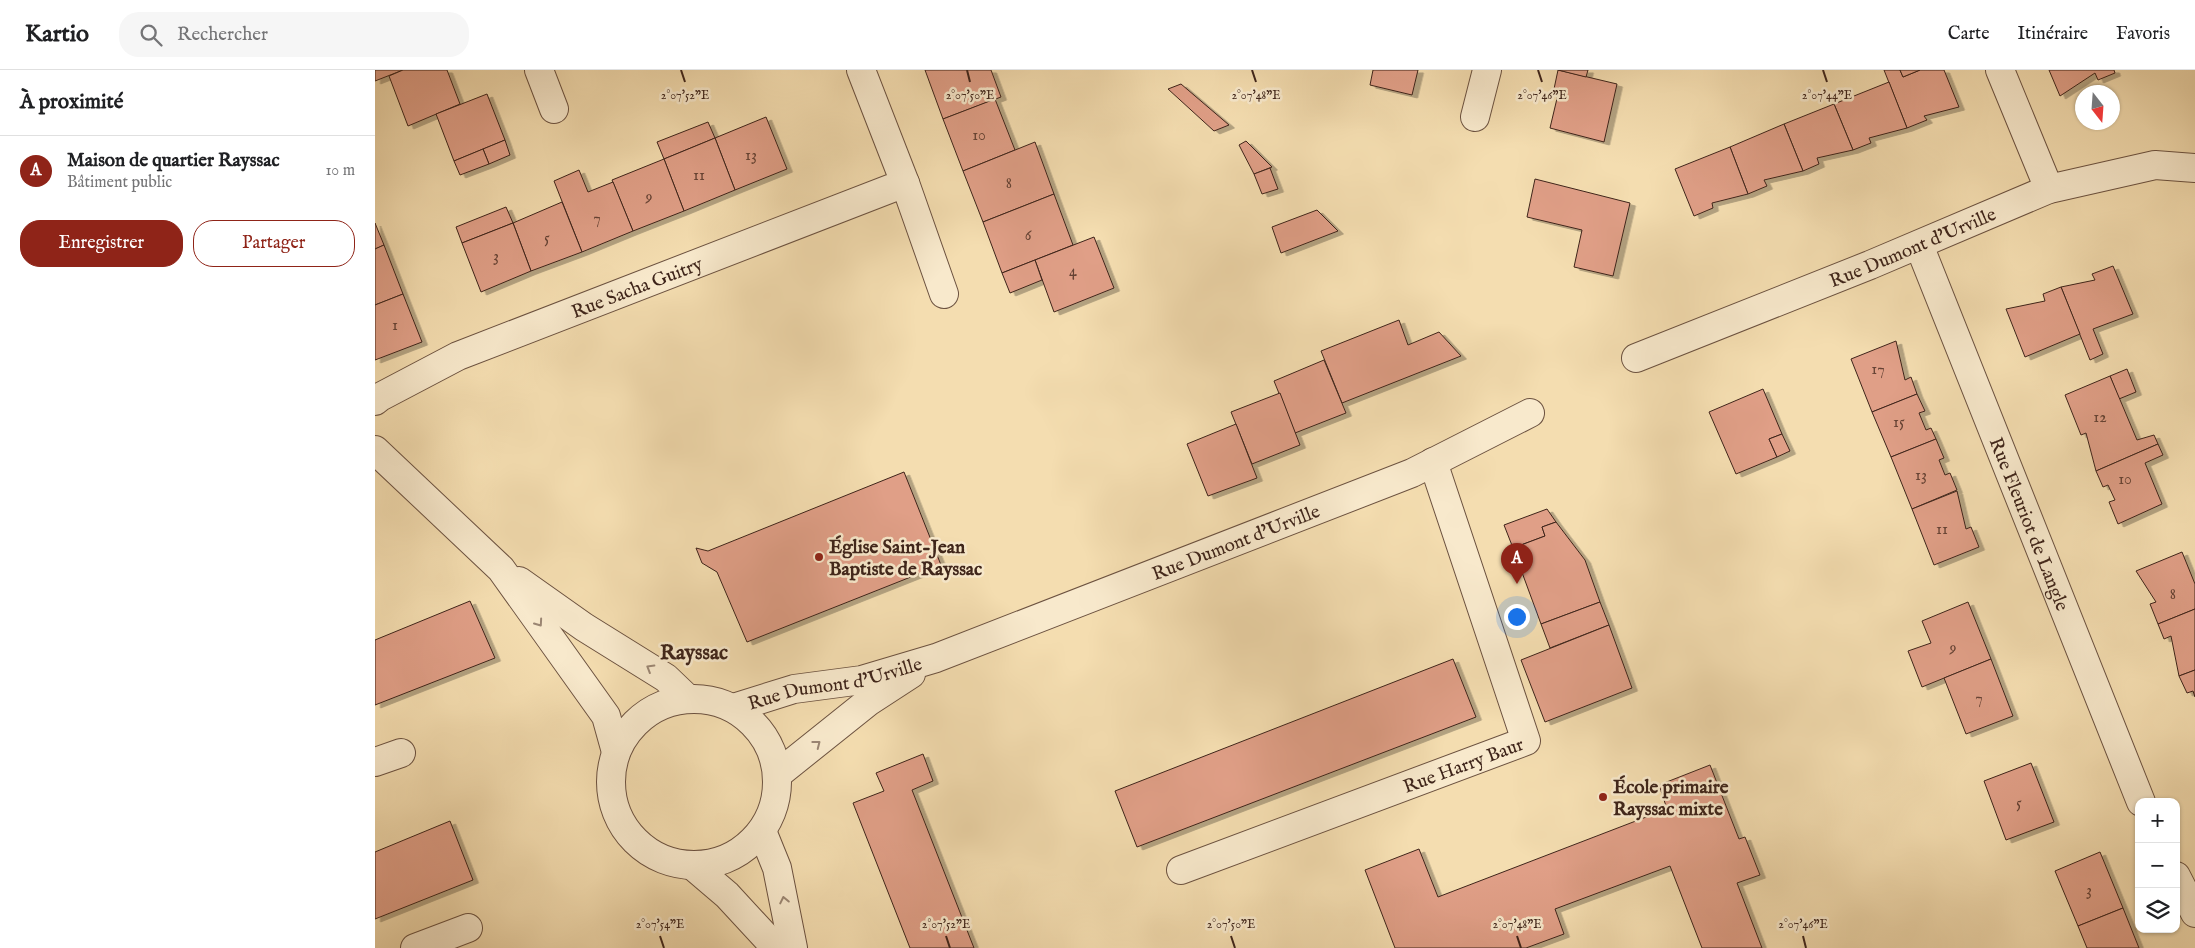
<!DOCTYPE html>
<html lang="fr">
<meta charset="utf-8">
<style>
body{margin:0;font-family:"IM FELL English",serif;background:#f6f6f6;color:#202124}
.controls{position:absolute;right:15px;bottom:15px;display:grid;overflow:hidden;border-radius:10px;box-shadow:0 1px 4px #0004}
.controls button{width:45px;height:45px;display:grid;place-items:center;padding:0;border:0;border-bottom:1px solid #e0e0e0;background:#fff;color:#202124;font:25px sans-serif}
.compass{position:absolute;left:1700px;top:15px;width:45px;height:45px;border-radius:50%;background:#fff;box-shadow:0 1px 4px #0004;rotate:163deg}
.you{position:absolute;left:1141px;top:546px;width:18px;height:18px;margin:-12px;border:4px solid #fff;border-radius:50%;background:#1a73e8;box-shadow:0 0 0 8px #1a73e833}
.badge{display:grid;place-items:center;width:32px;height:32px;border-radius:50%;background:#8f2418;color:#fff;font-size:16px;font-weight:700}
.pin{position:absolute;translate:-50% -41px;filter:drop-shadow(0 1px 2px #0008)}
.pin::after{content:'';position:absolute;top:26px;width:18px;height:15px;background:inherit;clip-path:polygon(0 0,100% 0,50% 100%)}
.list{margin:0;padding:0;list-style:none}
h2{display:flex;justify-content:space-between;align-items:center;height:65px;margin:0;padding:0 20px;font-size:21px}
h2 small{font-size:16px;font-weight:400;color:#757577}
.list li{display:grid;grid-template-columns:32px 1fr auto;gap:15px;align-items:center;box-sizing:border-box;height:70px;padding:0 20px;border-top:1px solid #e0e0e0}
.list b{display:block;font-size:19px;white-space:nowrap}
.list p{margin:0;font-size:16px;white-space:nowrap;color:#757577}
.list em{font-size:16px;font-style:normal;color:#757577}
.actions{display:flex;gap:10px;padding:15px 20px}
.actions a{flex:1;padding:11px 0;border:1px solid #8f2418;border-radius:20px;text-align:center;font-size:18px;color:#8f2418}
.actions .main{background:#8f2418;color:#fff}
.icon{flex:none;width:28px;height:28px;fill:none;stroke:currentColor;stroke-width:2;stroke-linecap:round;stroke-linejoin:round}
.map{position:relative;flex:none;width:1820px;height:878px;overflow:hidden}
header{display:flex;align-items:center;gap:30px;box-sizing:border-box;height:70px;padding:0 25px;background:#fff;border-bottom:1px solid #e0e0e0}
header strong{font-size:24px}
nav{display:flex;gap:28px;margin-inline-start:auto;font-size:18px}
.search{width:350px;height:45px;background:#f6f6f6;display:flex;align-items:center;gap:12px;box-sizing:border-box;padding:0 18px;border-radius:20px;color:#757577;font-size:19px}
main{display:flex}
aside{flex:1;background:#fff}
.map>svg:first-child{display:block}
</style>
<header>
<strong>Kartio</strong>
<div class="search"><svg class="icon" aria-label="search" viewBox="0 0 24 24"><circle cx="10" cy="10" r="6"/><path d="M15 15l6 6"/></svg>Rechercher</div>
<nav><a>Carte</a><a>Itinéraire</a><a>Favoris</a></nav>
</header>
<main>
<aside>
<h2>À proximité<small></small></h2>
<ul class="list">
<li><span class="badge">A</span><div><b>Maison de quartier Rayssac</b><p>Bâtiment public</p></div><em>10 m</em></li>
</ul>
<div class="actions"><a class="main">Enregistrer</a><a>Partager</a></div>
</aside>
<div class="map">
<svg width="1820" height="878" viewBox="0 0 1820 878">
<defs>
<filter id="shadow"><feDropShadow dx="5.5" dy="3" stdDeviation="0" flood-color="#0004"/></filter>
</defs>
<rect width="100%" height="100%" fill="#f4ddb0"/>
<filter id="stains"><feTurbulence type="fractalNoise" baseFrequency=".004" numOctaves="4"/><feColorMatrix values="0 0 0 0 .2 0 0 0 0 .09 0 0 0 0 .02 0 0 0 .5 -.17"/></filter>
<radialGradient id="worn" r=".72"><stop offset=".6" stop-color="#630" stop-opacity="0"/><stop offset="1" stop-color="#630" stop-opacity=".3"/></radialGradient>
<g fill="#e09f87" stroke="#3e241a" filter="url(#shadow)">
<polygon points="0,0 28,0 0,11"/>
<polygon points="28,0 72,0 85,34 33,56 14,6"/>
<polygon points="550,0 616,0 626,27 568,49"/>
<polygon points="998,0 1043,0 1037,25 995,15"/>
<polygon points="1183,0 1242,14 1229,72 1175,58 1184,20 1179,19"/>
<polygon points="1183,0 1213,0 1211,7"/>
<polygon points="1509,0 1525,0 1528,7 1545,0 1569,0 1584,37 1549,46 1552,50 1532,58"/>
<polygon points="1525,0 1545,0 1528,7"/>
<polygon points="1674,0 1739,0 1740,3 1723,10 1720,3 1685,26"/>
<polygon points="1514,12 1532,58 1494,68 1496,73 1478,80 1459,34"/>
<polygon points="806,14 854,55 839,61 793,19"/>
<polygon points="112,24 130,70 79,91 61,44"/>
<polygon points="620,29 640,80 588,101 568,49"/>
<polygon points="1459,34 1478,80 1442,88 1444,94 1428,101 1409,54"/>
<polygon points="391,47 412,99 360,120 340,68"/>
<polygon points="333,52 340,68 289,89 282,72"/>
<polygon points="1409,54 1428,101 1389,110 1392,116 1373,124 1355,77"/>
<polygon points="340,68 360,120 309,141 289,89"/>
<polygon points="130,70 135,85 114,94 108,79"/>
<polygon points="871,71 897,97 879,104 864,75"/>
<polygon points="660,72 679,124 608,152 588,101"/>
<polygon points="1355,77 1373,124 1337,133 1338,138 1319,146 1300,99"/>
<polygon points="108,79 114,94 85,105 79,91"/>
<polygon points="289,89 309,141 258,161 237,110"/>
<polygon points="895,98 903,119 887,124 879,104"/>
<polygon points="204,100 213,122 238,112 258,161 207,182 179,111"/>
<polygon points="1160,109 1255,133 1238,206 1199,197 1207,160 1152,147"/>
<polygon points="679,124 698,175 627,203 608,152"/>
<polygon points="187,132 207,182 156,201 138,153"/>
<polygon points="131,137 138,153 87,173 81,157"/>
<polygon points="942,140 963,161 906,183 897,157"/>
<polygon points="0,153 9,175 0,179"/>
<polygon points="138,153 156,201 106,222 87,173"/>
<polygon points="719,167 739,218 679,242 660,190"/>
<polygon points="9,175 28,224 0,235 0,179"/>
<polygon points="660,190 667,210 635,223 627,203"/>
<polygon points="1738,196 1758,244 1718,259 1728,284 1715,290 1686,217 1720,210 1717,204"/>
<polygon points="1686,217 1705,264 1650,287 1631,239 1670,231 1668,224"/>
<polygon points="28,224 47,272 0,290 0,235"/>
<polygon points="1024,250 1033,275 1064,262 1086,286 967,333 946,281"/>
<polygon points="1521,271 1530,310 1536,307 1542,324 1497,342 1476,289"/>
<polygon points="949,290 971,343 920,363 899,311"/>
<polygon points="1752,299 1761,322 1744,329 1735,306"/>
<polygon points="1735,306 1762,370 1779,365 1783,374 1721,401 1711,363 1706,365 1690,325"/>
<polygon points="1388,319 1407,364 1394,369 1402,387 1361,404 1334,342"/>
<polygon points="905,323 925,375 877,394 856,342"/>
<polygon points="1542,324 1550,341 1544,343 1551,360 1556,358 1561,369 1516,387 1497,342"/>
<polygon points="861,354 882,408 833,426 812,374"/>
<polygon points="1407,364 1415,381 1402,387 1394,369"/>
<polygon points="1561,369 1569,388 1564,390 1570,405 1575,403 1582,420 1537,439 1516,387"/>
<polygon points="1783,374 1788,385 1770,393 1787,434 1743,454 1734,432 1740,430 1733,415 1728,417 1721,401"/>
<polygon points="529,402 566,495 372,572 342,502 327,493 321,478 333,481"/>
<polygon points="1582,421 1591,459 1596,457 1604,477 1559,495 1537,439"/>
<polygon points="1172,439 1181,452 1167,457 1170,466 1138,478 1129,455"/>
<polygon points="1181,452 1210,490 1225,532 1166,554 1138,478 1170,466 1167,457"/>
<polygon points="1807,482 1820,514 1820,539 1783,554 1775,534 1781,532 1761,501"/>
<polygon points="95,531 120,588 0,635 0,570"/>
<polygon points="1225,532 1234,555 1175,578 1166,554"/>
<polygon points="1593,532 1616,589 1547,617 1533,581 1556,573 1547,551"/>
<polygon points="1820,539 1820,600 1804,606 1796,566 1789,569 1783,554"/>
<polygon points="1234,555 1257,618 1170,652 1146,590"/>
<polygon points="1078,589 1101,647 762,777 740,721"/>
<polygon points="1616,589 1638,646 1591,664 1569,608"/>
<polygon points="1820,600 1820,627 1818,621 1812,623 1804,606"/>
<polygon points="548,684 558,711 537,720 599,878 535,878 478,733 509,721 501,703"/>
<polygon points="1656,693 1679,752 1631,770 1609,711"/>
<polygon points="1335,695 1364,769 1370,767 1385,805 1362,813 1387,878 1327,878 1295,796 1180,839 1189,864 1151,878 1020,878 990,800 1044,779 1063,827 1292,739 1284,715"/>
<polygon points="75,751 98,810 0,849 0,782"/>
<polygon points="1725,782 1748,838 1703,856 1680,801"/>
<polygon points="1748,838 1764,878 1712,878 1703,856"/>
</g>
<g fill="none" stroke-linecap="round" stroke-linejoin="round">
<g stroke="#6c5240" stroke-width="30">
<g id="minor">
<polyline points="164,0 179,39"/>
<polyline points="1625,0 1674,119"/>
<polyline points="1100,47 1112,0"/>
<polyline points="530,113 569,224"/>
<path id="s1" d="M1544,175l222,557"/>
<path id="s2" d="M1261,288l234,-93 179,-76 106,-24 40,3"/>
<path id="s3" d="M0,331l5,-4 78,-41 447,-173 -44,-113"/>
<path id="s4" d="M358,638l61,-19 68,-9 74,-22 476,-185 118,-60"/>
<polyline points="0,692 26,683"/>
<polyline points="403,704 493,632 536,604"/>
<path id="s5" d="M806,800l345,-129 -93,-279"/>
<polyline points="1801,806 1820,843"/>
<polyline points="40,878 93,858"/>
</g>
</g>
<g stroke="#6c5240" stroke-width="30">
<g id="tertiary">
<polyline points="0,380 126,499 231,646 241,682"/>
<polyline points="144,511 209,557 291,608 313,629"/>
<circle cx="319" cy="712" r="83"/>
<polyline points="387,761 402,798 418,878"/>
<polyline points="318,796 352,825 401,878"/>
</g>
</g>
<use href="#minor" stroke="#f8e9cc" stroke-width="28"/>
<use href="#tertiary" stroke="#f8e9cc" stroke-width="28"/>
</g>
<defs><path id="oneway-chevron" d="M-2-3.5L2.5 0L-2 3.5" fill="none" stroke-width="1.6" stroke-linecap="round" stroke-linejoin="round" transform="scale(1.25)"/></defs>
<g stroke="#9b8673">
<use href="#oneway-chevron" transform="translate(164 553) rotate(55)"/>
<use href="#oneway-chevron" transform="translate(275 598) rotate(-149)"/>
<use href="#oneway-chevron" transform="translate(442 674) rotate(-38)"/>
<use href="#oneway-chevron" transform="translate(409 830) rotate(-102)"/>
</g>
<path fill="none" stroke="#3e241a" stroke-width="2" d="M306,0l4,12M592,0l3,12M877,0l4,12M1163,0l4,12M1448,0l4,12M285,866l4,12M571,866l4,12M856,866l4,12M1142,866l4,12M1428,866l3,12"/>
<g fill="#8f2418" stroke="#f8e9cc" stroke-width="2">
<circle cx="444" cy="487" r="5"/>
<circle cx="1228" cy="727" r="5"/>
</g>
<g text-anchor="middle" stroke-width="5" stroke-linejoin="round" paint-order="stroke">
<g font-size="16" fill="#664335">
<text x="604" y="70">10</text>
<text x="376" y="90">13</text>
<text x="324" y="110">11</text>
<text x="634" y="118">8</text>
<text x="274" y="132">9</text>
<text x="222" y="153">7</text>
<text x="653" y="170">6</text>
<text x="172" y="173">5</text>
<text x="121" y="191">3</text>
<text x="698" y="206">4</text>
<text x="20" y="260">1</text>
<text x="1503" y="304">17</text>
<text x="1725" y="352">12</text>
<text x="1524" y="357">15</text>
<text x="1546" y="410">13</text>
<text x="1750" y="414">10</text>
<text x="1567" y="464">11</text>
<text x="1798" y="529">8</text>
<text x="1578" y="583">9</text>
<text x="1604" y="633">7</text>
<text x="1644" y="738">5</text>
<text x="1714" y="825">3</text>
</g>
<g font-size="19" fill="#3e241a" stroke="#f8e9cc">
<text dy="7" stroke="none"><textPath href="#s2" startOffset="298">Rue Dumont d'Urville</textPath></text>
<text dy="7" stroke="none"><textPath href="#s3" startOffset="286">Rue Sacha Guitry</textPath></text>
<text dy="7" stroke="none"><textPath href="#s1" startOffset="300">Rue Fleuriot de Langle</textPath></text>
<text dy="7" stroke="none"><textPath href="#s4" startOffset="531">Rue Dumont d'Urville</textPath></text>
<text dy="7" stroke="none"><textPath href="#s4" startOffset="105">Rue Dumont d'Urville</textPath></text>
<text dy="7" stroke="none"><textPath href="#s5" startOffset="301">Rue Harry Baur</textPath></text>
</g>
<g font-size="19" font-weight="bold" fill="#3e241a" stroke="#f8e9cc" text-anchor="start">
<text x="454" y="483">Église Saint-Jean<tspan x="454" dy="22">Baptiste de Rayssac</tspan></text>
<text x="1238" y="723">École primaire<tspan x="1238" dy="22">Rayssac mixte</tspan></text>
</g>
<g font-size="21" font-weight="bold" fill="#3e241a" stroke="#f8e9cc">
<text x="319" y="589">Rayssac</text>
</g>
</g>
<g font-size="12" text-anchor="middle" fill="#3e241a" stroke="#f8e9cc" stroke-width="5" stroke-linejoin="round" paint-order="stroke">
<text x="310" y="29">2°07'52"E</text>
<text x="595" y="29">2°07'50"E</text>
<text x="881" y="29">2°07'48"E</text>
<text x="1167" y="29">2°07'46"E</text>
<text x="1452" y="29">2°07'44"E</text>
<text x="285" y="858">2°07'54"E</text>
<text x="571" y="858">2°07'52"E</text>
<text x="856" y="858">2°07'50"E</text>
<text x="1142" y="858">2°07'48"E</text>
<text x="1428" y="858">2°07'46"E</text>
</g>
<rect width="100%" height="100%" filter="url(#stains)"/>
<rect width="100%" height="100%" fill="url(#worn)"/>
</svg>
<div class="controls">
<button>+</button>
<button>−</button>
<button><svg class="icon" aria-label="layers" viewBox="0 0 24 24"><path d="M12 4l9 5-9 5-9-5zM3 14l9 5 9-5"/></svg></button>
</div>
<svg class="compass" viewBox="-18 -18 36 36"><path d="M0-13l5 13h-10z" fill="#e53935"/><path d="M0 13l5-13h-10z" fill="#757577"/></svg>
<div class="you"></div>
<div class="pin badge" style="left:1142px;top:514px">A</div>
</div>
</main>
